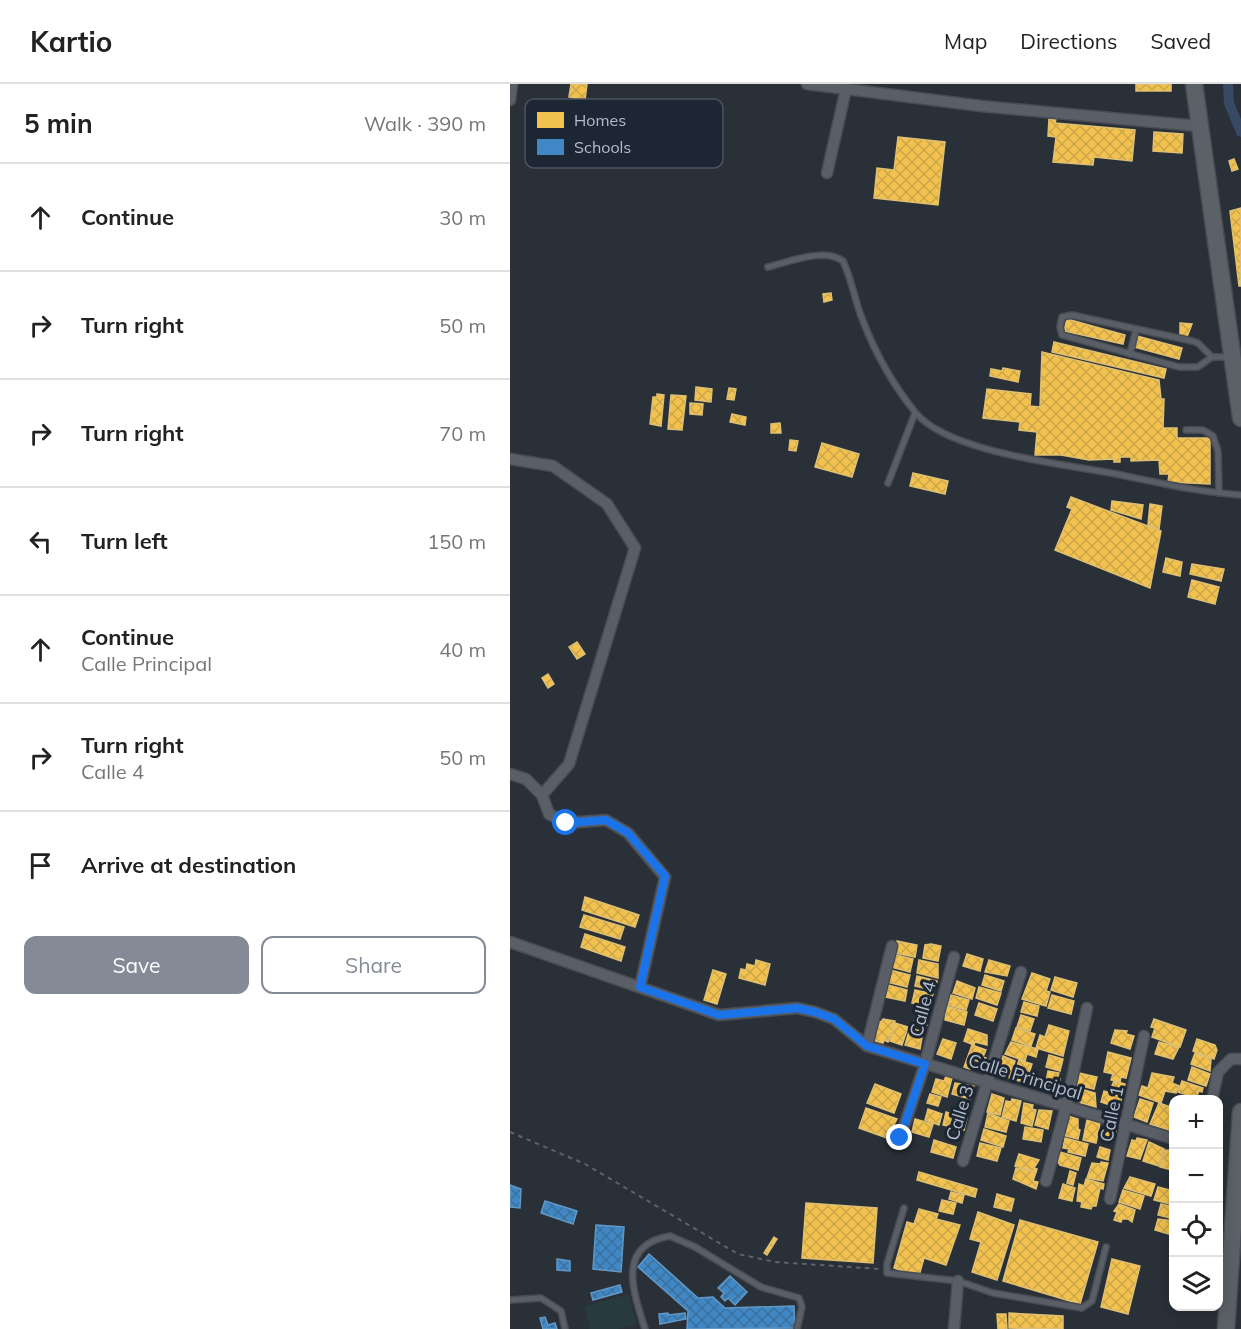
<!DOCTYPE html>
<meta charset="utf-8">
<style>
body{margin:0;font-family:Mulish,sans-serif;background:#f6f6f6;color:#222}
.controls{position:absolute;right:18px;bottom:18px;display:grid;overflow:hidden;border-radius:12px;box-shadow:0 3px 15px #0003}
.controls button{width:54px;height:54px;display:grid;place-items:center;padding:0;border:0;border-bottom:2px solid #e0e0e0;background:#fff;color:#222;font:30px sans-serif}
.stop{position:absolute;width:18px;height:18px;margin:-14px;border:4px solid #1a73e8;border-radius:50%;background:#fff}
.stop.end{background:#1a73e8;border-color:#fff;box-shadow:0 2px 6px #0008}
.list{margin:0;padding:0;list-style:none}
h2{display:flex;justify-content:space-between;align-items:center;height:78px;margin:0;padding:0 24px;font-size:26px}
h2 small{font-size:20px;font-weight:400;color:#767676}
.list li{display:grid;grid-template-columns:39px 1fr auto;gap:18px;align-items:center;box-sizing:border-box;height:108px;padding:0 24px;border-top:2px solid #e0e0e0}
.list b{display:block;font-size:22px;white-space:nowrap}
.list p{margin:0;font-size:20px;white-space:nowrap;color:#767676}
.list em{font-size:20px;font-style:normal;color:#767676}
.actions{display:flex;gap:12px;padding:18px 24px}
.actions a{flex:1;padding:14px 0;border:2px solid #848b96;border-radius:12px;text-align:center;font-size:21px;color:#848b96}
.actions .main{background:#848b96;color:#fff}
.icon{flex:none;width:33px;height:33px;fill:none;stroke:currentColor;stroke-width:2;stroke-linecap:round;stroke-linejoin:round}
.map{position:relative;flex:none;width:731px;height:1245px;overflow:hidden}
header{display:flex;align-items:center;gap:36px;box-sizing:border-box;height:84px;padding:0 30px;background:#fff;border-bottom:2px solid #e0e0e0}
header strong{font-size:28px}
nav{display:flex;gap:33px;margin-inline-start:auto;font-size:21px}
main{display:flex}
aside{flex:1;background:#fff}
.map>svg:first-child{display:block}
</style>
<header>
<strong>Kartio</strong>
<nav><a>Map</a><a>Directions</a><a>Saved</a></nav>
</header>
<main>
<aside>
<h2>5 min<small>Walk · 390 m</small></h2>
<ul class="list">
<li><svg class="icon" aria-label="ahead" viewBox="0 0 24 24"><path d="M12 20V5M6 11l6-6 6 6"/></svg><div><b>Continue</b></div><em>30 m</em></li>
<li><svg class="icon" aria-label="right" viewBox="0 0 24 24"><path d="M7 20v-9h11M14 6l5 5-5 5"/></svg><div><b>Turn right</b></div><em>50 m</em></li>
<li><svg class="icon" aria-label="right" viewBox="0 0 24 24"><path d="M7 20v-9h11M14 6l5 5-5 5"/></svg><div><b>Turn right</b></div><em>70 m</em></li>
<li><svg class="icon" aria-label="left" viewBox="0 0 24 24"><path d="M17 20v-9H6M10 6l-5 5 5 5"/></svg><div><b>Turn left</b></div><em>150 m</em></li>
<li><svg class="icon" aria-label="ahead" viewBox="0 0 24 24"><path d="M12 20V5M6 11l6-6 6 6"/></svg><div><b>Continue</b><p>Calle Principal</p></div><em>40 m</em></li>
<li><svg class="icon" aria-label="right" viewBox="0 0 24 24"><path d="M7 20v-9h11M14 6l5 5-5 5"/></svg><div><b>Turn right</b><p>Calle 4</p></div><em>50 m</em></li>
<li><svg class="icon" aria-label="arrive" viewBox="0 0 24 24"><path d="M6 21V4h12l-3 4 3 4H6"/></svg><div><b>Arrive at destination</b></div></li>
</ul>
<div class="actions"><a class="main">Save</a><a>Share</a></div>
</aside>
<div class="map">
<svg width="731" height="1245" viewBox="0 0 731 1245">
<defs>
<pattern id="homes-cross-hatch" width="8" height="8" patternUnits="userSpaceOnUse" patternTransform="scale(1.5)"><rect width="8" height="8" fill="#f2c14e"/><path d="M0 0l8 8M0 8l8-8" fill="none" stroke="#cca64a"/></pattern>
<pattern id="schools-cross-hatch" width="8" height="8" patternUnits="userSpaceOnUse" patternTransform="scale(1.5)"><rect width="8" height="8" fill="#3f88c5"/><path d="M0 0l8 8M0 8l8-8" fill="none" stroke="#3c709c"/></pattern>
</defs>
<rect width="100%" height="100%" fill="#2a3038"/>
<polygon fill="#273a3e" points="119,1210 126,1240 108,1245 80,1245 74,1222"/>
<g fill="url(#homes-cross-hatch)" stroke="#dfc073" stroke-width="1.5">
<polygon points="61,0 77,0 75,16 59,13"/>
<rect x="626" y="0" width="35" height="7"/>
<polygon points="539,35 546,35 545,39 625,46 622,77 584,73 583,81 543,78 546,53 538,52"/>
<polygon points="644,48 673,50 672,69 643,67"/>
<polygon points="388,53 435,58 428,121 364,114 367,84 384,86"/>
<polygon points="724,75 728,85 722,87 719,77"/>
<polygon points="731,124 731,202 729,202 720,127"/>
<polygon points="321,209 322,216 314,218 313,210"/>
<polygon points="557,235 615,251 613,260 554,247"/>
<polygon points="670,239 682,240 677,253 670,252"/>
<polygon points="627,252 672,264 669,275 624,263"/>
<polygon points="544,258 656,285 654,294 542,268"/>
<polygon points="532,268 649,296 651,315 654,315 653,344 667,344 667,354 700,354 700,400 658,398 659,390 650,390 649,376 621,377 621,373 610,373 610,378 604,378 604,375 579,376 551,371 525,371 527,348 509,346 510,338 473,334 477,305 521,310 520,322 530,323"/>
<polygon points="493,284 510,287 508,298 480,292 481,285 492,287"/>
<polygon points="186,303 202,305 201,318 185,316"/>
<polygon points="219,304 226,305 224,316 217,315"/>
<polygon points="147,310 154,311 151,342 140,340 143,313 147,313"/>
<polygon points="161,311 176,312 172,346 158,345"/>
<polygon points="180,319 193,320 192,331 180,330"/>
<polygon points="222,330 236,333 235,341 220,338"/>
<polygon points="270,339 271,349 261,349 261,340"/>
<polygon points="280,356 288,357 286,367 279,366"/>
<polygon points="312,359 349,370 342,393 305,383"/>
<polygon points="403,389 438,397 435,410 400,402"/>
<polygon points="561,413 651,447 640,504 545,466 562,425 557,423"/>
<polygon points="602,417 633,421 631,435 601,426"/>
<polygon points="640,420 652,422 649,445 638,441"/>
<polygon points="656,474 672,478 670,492 653,488"/>
<polygon points="682,480 714,485 711,497 680,490"/>
<polygon points="682,496 709,503 705,520 678,513"/>
<polygon points="67,558 75,570 67,575 59,563"/>
<polygon points="38,590 44,600 38,604 32,594"/>
<polygon points="75,813 129,831 125,843 72,826"/>
<polygon points="74,831 114,843 110,855 70,843"/>
<polygon points="75,850 115,863 111,877 71,863"/>
<polygon points="387,857 407,861 405,873 384,869"/>
<polygon points="421,860 431,862 428,877 413,874 415,861"/>
<polygon points="457,870 473,875 470,887 453,882"/>
<polygon points="386,871 403,875 400,888 381,883 381,874 385,875"/>
<polygon points="246,876 260,880 255,901 229,894 231,885 236,886 237,880 245,882"/>
<polygon points="409,876 428,880 428,894 407,889"/>
<polygon points="479,876 500,882 497,892 475,888"/>
<polygon points="203,886 216,890 207,920 194,916"/>
<polygon points="380,886 400,891 397,903 377,898"/>
<polygon points="522,889 540,895 536,907 540,908 536,922 512,915"/>
<polygon points="475,891 494,897 491,907 472,901"/>
<polygon points="407,892 427,897 426,904 423,903 422,906 405,902"/>
<polygon points="545,893 567,899 563,913 541,906"/>
<polygon points="447,897 465,904 462,915 443,909"/>
<polygon points="378,901 397,906 395,917 375,913"/>
<polygon points="469,903 491,909 487,921 466,914"/>
<polygon points="405,906 423,910 418,923 402,919"/>
<polygon points="441,911 459,916 456,926 438,921"/>
<polygon points="542,911 564,917 561,930 538,924"/>
<polygon points="514,918 529,922 527,932 511,928"/>
<polygon points="469,919 487,925 483,937 465,931"/>
<polygon points="436,922 457,928 454,941 435,936"/>
<polygon points="408,925 417,927 417,941 404,938"/>
<polygon points="511,931 524,935 520,947 507,943"/>
<polygon points="373,935 385,937 378,958 374,956 373,959 362,956 369,937 371,938"/>
<polygon points="644,935 676,946 670,963 642,953 645,944 641,943"/>
<polygon points="385,939 398,943 392,961 380,957"/>
<polygon points="539,941 559,947 553,972 526,964 530,951 535,953"/>
<polygon points="400,944 413,948 410,965 395,961"/>
<polygon points="506,944 525,950 521,962 502,956"/>
<polygon points="458,945 477,951 477,961 465,958 464,961 454,957"/>
<polygon points="605,946 617,947 616,950 624,952 620,965 601,959"/>
<polygon points="433,955 446,959 441,975 427,970"/>
<polygon points="687,955 705,961 707,966 704,975 683,967"/>
<polygon points="501,958 528,965 526,973 517,970 515,977 495,970"/>
<polygon points="649,958 669,963 663,975 645,970"/>
<polygon points="462,961 476,966 473,973 476,974 474,979 464,976 460,985 454,983"/>
<polygon points="598,968 621,974 616,994 611,993 610,998 601,996 603,990 594,988"/>
<polygon points="685,969 701,975 700,987 681,980"/>
<polygon points="539,971 553,975 550,987 536,983"/>
<polygon points="493,972 505,977 500,994 488,991"/>
<polygon points="509,976 522,980 516,999 503,995"/>
<polygon points="682,983 700,990 696,1002 678,996"/>
<polygon points="538,987 549,989 547,995 550,995 547,1006 535,1003"/>
<polygon points="569,989 587,993 584,1005 567,1001"/>
<polygon points="642,989 664,993 662,999 669,1002 666,1009 655,1007 651,1019 629,1011 632,1002 638,1004"/>
<polygon points="436,992 442,994 437,1013 422,1008 426,995 434,997"/>
<polygon points="604,997 615,1000 609,1024 591,1018 594,1007 599,1008"/>
<polygon points="672,997 693,1004 692,1008 689,1007 686,1014 668,1008"/>
<polygon points="445,999 464,1002 460,1015 442,1010"/>
<polygon points="365,1000 391,1010 384,1029 357,1019"/>
<polygon points="571,1005 585,1009 586,1023 568,1018"/>
<polygon points="420,1010 431,1013 428,1022 417,1019"/>
<polygon points="482,1010 494,1014 490,1031 477,1028"/>
<polygon points="502,1015 511,1017 506,1037 492,1033 496,1017 501,1018"/>
<polygon points="630,1015 643,1019 637,1038 624,1033"/>
<polygon points="514,1019 523,1021 522,1025 526,1026 522,1042 511,1039"/>
<polygon points="649,1019 664,1024 664,1048 640,1040"/>
<polygon points="356,1024 387,1035 377,1054 349,1044"/>
<polygon points="418,1025 432,1030 429,1041 415,1036"/>
<polygon points="529,1026 542,1027 538,1045 525,1041"/>
<polygon points="436,1028 457,1034 454,1046 433,1041"/>
<polygon points="478,1029 499,1037 496,1048 475,1043"/>
<polygon points="558,1032 568,1035 568,1045 570,1046 568,1055 552,1051"/>
<polygon points="405,1035 423,1040 419,1053 402,1048"/>
<polygon points="577,1036 590,1039 586,1059 573,1056"/>
<polygon points="515,1043 533,1046 531,1058 513,1055"/>
<polygon points="474,1045 496,1052 493,1063 471,1056"/>
<polygon points="601,1045 606,1047 603,1057 593,1054 595,1046 601,1048"/>
<polygon points="555,1054 578,1060 575,1072 558,1068 559,1065 553,1064"/>
<polygon points="627,1054 637,1056 630,1075 617,1072 622,1056 626,1057"/>
<polygon points="424,1056 446,1063 443,1074 421,1068"/>
<polygon points="639,1058 654,1065 649,1082 633,1077"/>
<polygon points="470,1059 491,1064 487,1077 467,1072"/>
<polygon points="590,1063 600,1066 598,1076 587,1073"/>
<polygon points="655,1066 664,1067 662,1086 650,1083"/>
<polygon points="550,1068 571,1074 568,1086 550,1081 548,1078"/>
<polygon points="509,1070 529,1076 524,1084 527,1085 526,1088 505,1082"/>
<polygon points="591,1078 598,1079 593,1097 577,1094 582,1079 591,1080"/>
<polygon points="506,1084 526,1088 523,1097 528,1098 526,1105 503,1095"/>
<polygon points="560,1087 566,1089 563,1101 557,1099"/>
<polygon points="409,1088 467,1105 465,1113 407,1096"/>
<polygon points="620,1093 645,1100 641,1112 614,1104"/>
<polygon points="576,1095 594,1100 593,1105 590,1104 586,1122 582,1122 581,1125 571,1123 572,1118 567,1117 569,1100 574,1102"/>
<polygon points="553,1100 565,1104 562,1117 549,1114"/>
<polygon points="648,1103 664,1107 664,1121 644,1116"/>
<polygon points="613,1106 634,1112 630,1125 609,1118"/>
<polygon points="441,1108 454,1111 452,1119 439,1115"/>
<polygon points="487,1110 504,1115 501,1127 484,1123"/>
<polygon points="432,1116 446,1119 443,1130 429,1127"/>
<polygon points="296,1119 367,1124 363,1179 292,1174"/>
<polygon points="609,1120 625,1126 622,1138 618,1135 612,1135 611,1138 604,1136 607,1128 604,1127"/>
<polygon points="651,1120 664,1123 664,1135 648,1131"/>
<polygon points="409,1125 428,1130 426,1135 450,1141 436,1181 414,1174 409,1192 384,1184 397,1138 404,1140"/>
<polygon points="468,1128 504,1141 487,1196 462,1188 471,1158 460,1155"/>
<polygon points="648,1135 664,1137 659,1150 645,1146"/>
<polygon points="510,1136 588,1158 570,1220 493,1197"/>
<polygon points="264,1153 267,1155 257,1171 254,1169"/>
<polygon points="602,1175 630,1182 618,1230 591,1223"/>
<polygon points="499,1229 553,1232 553,1245 499,1244"/>
<polygon points="487,1230 496,1230 497,1245 488,1245"/>
</g>
<g fill="url(#schools-cross-hatch)" stroke="#6298c6" stroke-width="1.5">
<polygon points="0,1101 11,1105 10,1124 0,1123"/>
<polygon points="35,1117 67,1127 63,1140 31,1129"/>
<polygon points="86,1141 114,1143 111,1188 83,1185"/>
<polygon points="139,1170 188,1214 203,1213 215,1224 284,1222 285,1244 177,1245 178,1227 128,1183"/>
<polygon points="47,1175 60,1177 60,1187 47,1186"/>
<polygon points="220,1192 237,1208 225,1221 218,1214 215,1217 211,1213 214,1209 208,1204"/>
<polygon points="110,1201 112,1208 83,1216 81,1209"/>
<polygon points="158,1229 158,1231 175,1229 176,1235 150,1240 149,1230"/>
<polygon points="35,1233 38,1241 45,1239 47,1245 33,1245 30,1234"/>
</g>
<g fill="none" stroke-linecap="round" stroke-linejoin="round">
<polyline stroke="#384963" stroke-width="10" points="718,0 719,19 731,48"/>
<g stroke="#484c53" stroke-width="8">
<g id="service">
<path d="M258,183c21,-5 56,-20 75,-6 9,19 12,41 20,60 12,31 31,65 52,91 32,40 147,52 196,61 44,9 86,19 130,22"/>
<polyline points="620,270 626,245"/>
<polyline points="702,273 688,283 669,283 552,251 550,243 552,233 562,231 682,257 688,259 702,273 719,273"/>
<polyline points="676,346 693,346 703,352 708,367 709,409"/>
<polyline points="378,399 405,329"/>
<polyline points="394,1124 377,1180 377,1189 448,1197 483,1209 572,1224 582,1217 596,1163"/>
<polyline points="0,1216 31,1214 51,1227 55,1245"/>
<path d="M135,1245c-12,-38 -29,-84 25,-93l25,11 66,40 38,11 3,9 -5,22"/>
</g>
</g>
<g stroke="#484c53" stroke-width="13">
<g id="minor">
<polyline points="297,0 471,22 688,42"/>
<polyline points="0,16 2,0"/>
<polyline points="317,89 336,5"/>
<polyline points="0,375 43,382 97,420 125,464 59,680 32,711 39,730 56,739 96,736 118,749 155,793 130,903"/>
<polyline points="0,690 16,695 32,711"/>
<polyline points="0,858 209,931 287,924 305,928 324,935 357,962 664,1055"/>
<polyline points="357,962 382,862"/>
<polyline points="702,1016 708,988 721,975 731,975"/>
<polyline points="390,1054 415,980 444,873"/>
<polyline points="453,1077 511,888"/>
<polyline points="536,1097 556,1023 577,924"/>
<polyline points="600,1115 634,952"/>
<polyline points="444,1245 448,1197"/>
</g>
</g>
<g stroke="#484c55" stroke-width="19">
<g id="primary">
<polyline points="684,0 731,334"/>
<polyline points="716,1245 731,1028"/>
</g>
</g>
<polyline stroke="#5d636a" stroke-width="2" stroke-dasharray="4.5 4.5" stroke-linecap="butt" points="0,1048 75,1080 228,1170 265,1178 370,1185"/>
<use href="#service" stroke="#5a5e66" stroke-width="5"/>
<use href="#minor" stroke="#5a5e66" stroke-width="10"/>
<use href="#primary" stroke="#5c6168" stroke-width="16"/>
</g>
<g fill="none" stroke-linecap="round" stroke-linejoin="round">
<polyline stroke="#1a73e8" stroke-width="8" points="56,739 96,736 118,749 155,792 130,903 209,931 287,924 305,928 324,935 357,962 415,980 390,1054"/>
</g>
<g text-anchor="middle" stroke-width="6" stroke-linejoin="round" paint-order="stroke">
<g font-size="18" fill="#b4bcc9" stroke="#1d2633">
<text transform="translate(413 925) rotate(-75)" y="6">Calle 4</text>
<text transform="translate(515 993) rotate(17)" y="6">Calle Principal</text>
<text transform="translate(450 1029) rotate(-73)" y="6">Calle 3</text>
<text transform="translate(602 1030) rotate(-78)" y="6">Calle 1</text>
</g>
</g>
<rect x="15" y="15" width="198" height="69" rx="9" fill="#1d2633" stroke="#4a5360" stroke-width="1.5"/>
<rect x="27" y="28" width="27" height="16" fill="#f2c14e"/>
<rect x="27" y="55" width="27" height="16" fill="#3f88c5"/>
<g font-size="16" fill="#b4bcc9">
<text x="64" y="42">Homes</text>
<text x="64" y="69">Schools</text>
</g>
</svg>
<div class="controls">
<button>+</button>
<button>−</button>
<button><svg class="icon" aria-label="locate" viewBox="0 0 24 24"><circle cx="12" cy="12" r="6"/><path d="M12 2v4M12 18v4M2 12h4M18 12h4"/></svg></button>
<button><svg class="icon" aria-label="layers" viewBox="0 0 24 24"><path d="M12 4l9 5-9 5-9-5zM3 14l9 5 9-5"/></svg></button>
</div>
<div class="stop" style="left:56px;top:739px"></div>
<div class="stop end" style="left:390px;top:1054px"></div>
</div>
</main>
